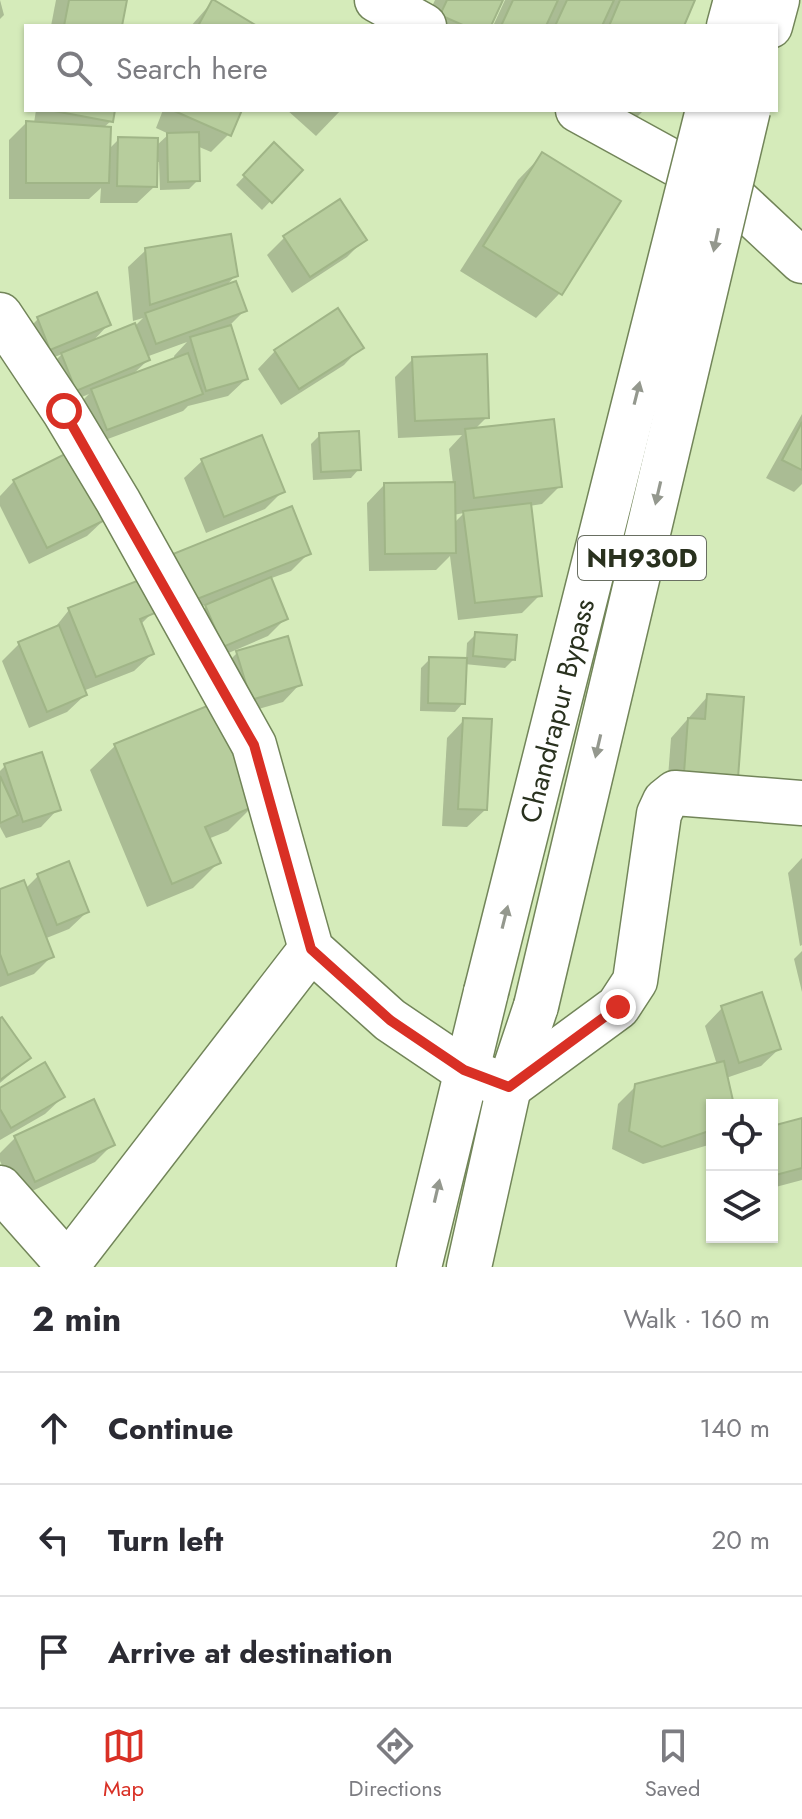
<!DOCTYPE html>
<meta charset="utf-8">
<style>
body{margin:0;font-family:Jost,sans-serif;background:#f2f2f3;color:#2b2b33}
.controls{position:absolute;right:24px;bottom:24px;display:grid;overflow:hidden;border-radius:0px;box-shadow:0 2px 6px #0004}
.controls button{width:72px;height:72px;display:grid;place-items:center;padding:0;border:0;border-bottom:2px solid #e1e1e2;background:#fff;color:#2b2b33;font:40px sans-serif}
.stop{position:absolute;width:24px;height:24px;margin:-18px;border:6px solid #d93025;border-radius:50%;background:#fff}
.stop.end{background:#d93025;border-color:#fff;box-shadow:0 2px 8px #0008}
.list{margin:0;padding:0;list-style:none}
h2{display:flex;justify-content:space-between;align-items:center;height:104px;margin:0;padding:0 32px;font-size:34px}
h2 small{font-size:26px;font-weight:400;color:#7c7c81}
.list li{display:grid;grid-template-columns:52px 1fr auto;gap:24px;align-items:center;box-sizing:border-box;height:112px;padding:0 32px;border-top:2px solid #e1e1e2}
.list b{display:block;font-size:30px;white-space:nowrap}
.list em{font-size:26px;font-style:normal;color:#7c7c81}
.icon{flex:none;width:44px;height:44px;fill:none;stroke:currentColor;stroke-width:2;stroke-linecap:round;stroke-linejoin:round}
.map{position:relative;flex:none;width:802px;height:1267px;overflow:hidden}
.search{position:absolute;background:#fff;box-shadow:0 2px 6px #0004;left:24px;right:24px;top:24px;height:88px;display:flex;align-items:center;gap:20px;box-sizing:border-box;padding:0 28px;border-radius:0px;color:#7c7c81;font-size:30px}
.sheet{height:440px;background:#fff}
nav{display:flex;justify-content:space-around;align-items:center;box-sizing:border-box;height:112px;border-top:2px solid #e1e1e2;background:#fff;font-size:22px;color:#7c7c81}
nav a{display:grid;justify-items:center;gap:4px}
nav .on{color:#d93025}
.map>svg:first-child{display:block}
</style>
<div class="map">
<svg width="802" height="1267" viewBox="0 0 802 1267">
<rect width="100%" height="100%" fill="#d5ebba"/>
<g fill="#0003" fill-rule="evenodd">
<polygon points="0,0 4,15 0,19"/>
<polygon points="56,0 125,0 120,26 51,26"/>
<polygon points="435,0 501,0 489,26 423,26"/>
<polygon points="505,0 692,0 682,26 493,26"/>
<polygon points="213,1 253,26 191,26"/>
<polygon points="36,110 113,110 111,121 103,128 108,150 119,139 156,146 169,134 156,128 163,110 240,110 229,134 211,152 197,146 198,180 189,189 160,190 159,162 156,162 155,186 137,203 100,203 101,188 89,199 9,199 9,140 26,123 34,123"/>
<polygon points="287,110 341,110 316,136"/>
<polygon points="574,110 644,110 624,130"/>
<polygon points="274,145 300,170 262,210 236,185"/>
<polygon points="542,155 560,293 536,318 460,271 518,180"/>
<polygon points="285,237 364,240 347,257 292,293 267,255"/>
<path d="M146,250l90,25 -11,12 19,24 -15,15 17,53 -18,17 -40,10 -5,5 -94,35 -14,-38 14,-14 -31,13 -14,-35 18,-18 -29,12 -13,-29 18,-18 58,-24 13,29 -19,20 45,-18 8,-8 -10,3 -5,-54zM187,342l-13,14 1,4 -44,16 17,-16 -2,-3z"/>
<polygon points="361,347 344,365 281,405 258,369 275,351"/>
<path d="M413,359l74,58 -13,13 86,56 -18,18 -13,2 11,89 -18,18 -64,7 -8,-64 -14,14 -67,1 -2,-68 17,-18 69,-1 -4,-35 13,-14 -64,3 -3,-61zM464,513l-11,11v-9z"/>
<polygon points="802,414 802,484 794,492 766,478"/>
<polygon points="320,435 359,469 351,478 313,480 311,444"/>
<polygon points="202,461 283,491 265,509 206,533 184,478"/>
<polygon points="14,481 105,519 87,536 29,564 0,506 0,496"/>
<polygon points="309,553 291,571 269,579 286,618 268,636 205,663 189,624 210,603 174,617 156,573 174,555"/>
<polygon points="69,610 153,612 140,625 152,654 134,671 83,691 85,695 67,712 29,728 2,661 19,644 53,630"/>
<polygon points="476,634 514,659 505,668 464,664 463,703 455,712 420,711 421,668 430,659 466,660 467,643"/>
<polygon points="237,653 300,684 283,702 234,716 220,670"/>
<polygon points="708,696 736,777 667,790 671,738"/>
<polygon points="464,720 485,810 467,827 442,826 447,738"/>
<polygon points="115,746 253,806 228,831 208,839 218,863 193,888 147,907 90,770"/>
<polygon points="5,766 58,809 41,827 6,838 0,827 0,771"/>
<polygon points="802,858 802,945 800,946 788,873"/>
<polygon points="68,864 87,912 69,929 44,939 51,957 34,974 0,987 0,891 25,889 38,876"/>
<polygon points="802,951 802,992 794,959"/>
<polygon points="722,1008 779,1049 761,1066 726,1078 732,1105 712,1105 712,1144 643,1164 612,1149 618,1104 636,1086 717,1065 705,1026"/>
<polygon points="0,1021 29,1058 0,1083"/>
<polygon points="0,1090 63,1097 45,1114 0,1140"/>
<polygon points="93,1102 113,1144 95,1162 17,1198 0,1161 0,1153 15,1138"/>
<polygon points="802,1120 802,1180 772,1188 772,1129"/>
</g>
<g fill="#b7cd9d" stroke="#a0b587" stroke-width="2">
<polygon points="69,0 127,0 122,26 64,26"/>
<polygon points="212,0 214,0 257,26 198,26"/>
<polygon points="447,0 503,0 491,26 465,26 440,15"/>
<polygon points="513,0 558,0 546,26 501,26"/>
<polygon points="567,0 614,0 602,26 555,26"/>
<polygon points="620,0 695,0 684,26 609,26"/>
<polygon points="49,110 115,110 113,122"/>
<polygon points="172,110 242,110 231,136"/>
<polygon points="26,121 111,127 109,183 26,183"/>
<polygon points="199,132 200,181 168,182 167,133"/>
<polygon points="118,137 158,138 157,187 117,186"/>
<polygon points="274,142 303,170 272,203 243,175"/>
<polygon points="542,152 621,201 562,295 483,246"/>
<polygon points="340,199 367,240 310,277 283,236"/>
<polygon points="231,234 238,276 150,305 145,248"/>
<polygon points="236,281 247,311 156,344 145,313"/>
<polygon points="97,292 111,325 50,350 37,317"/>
<polygon points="338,308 364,348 299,389 274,350"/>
<polygon points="135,323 150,360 76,391 61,353"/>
<polygon points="231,325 248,379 206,391 190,337"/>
<polygon points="188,353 203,394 107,430 91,389"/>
<polygon points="487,354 489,418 415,421 412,357"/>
<polygon points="554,419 562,487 474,498 465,429"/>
<polygon points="802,422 802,470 782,460"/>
<polygon points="359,431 361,470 321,472 319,433"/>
<polygon points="262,435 285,492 224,517 201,459"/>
<polygon points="73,450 107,519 47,548 13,480"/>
<polygon points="455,482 456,553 385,554 384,483"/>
<polygon points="531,503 542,596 475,603 463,511"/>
<polygon points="292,506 311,554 192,601 173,554"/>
<polygon points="271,577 288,619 223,647 205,605"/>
<polygon points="142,579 155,613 140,619 154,654 96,677 68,608"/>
<polygon points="59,625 87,695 47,712 18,642"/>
<polygon points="475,632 517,635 515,660 473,656"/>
<polygon points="288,636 302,685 251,700 236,651"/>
<polygon points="429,657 467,658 465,704 428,703"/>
<polygon points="707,694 744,697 738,778 684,773 688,718 705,719"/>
<polygon points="212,704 255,806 205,827 221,863 172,884 114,744"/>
<polygon points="463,718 492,719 487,810 458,809"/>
<polygon points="42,752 61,810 23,822 4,764"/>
<polygon points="0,776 18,815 0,823"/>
<polygon points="69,861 89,912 57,925 37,874"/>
<polygon points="24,880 54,957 8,975 0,954 0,889"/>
<polygon points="762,992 781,1049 739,1063 721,1006"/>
<polygon points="2,1017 31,1058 0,1080 0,1018"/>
<polygon points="724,1061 734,1105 712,1105 712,1130 662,1147 629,1131 635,1084"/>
<polygon points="45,1062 65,1097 11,1128 0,1109 0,1088"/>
<polygon points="94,1099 115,1145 35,1182 14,1136"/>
<polygon points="802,1118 802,1168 772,1176 772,1126"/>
</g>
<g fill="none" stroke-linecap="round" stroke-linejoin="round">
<g stroke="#728559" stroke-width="47">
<g id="minor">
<polyline points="377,0 424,26"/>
<polyline points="578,110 729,193 802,261"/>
<polyline points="0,315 64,411 118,501 254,745 311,949 390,1020 464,1070 509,1087 618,1007 635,981 659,814 665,801 675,793 802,803"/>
<polyline points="0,1188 70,1267"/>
<polyline points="68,1264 311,949"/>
</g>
</g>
<g stroke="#728559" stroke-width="47">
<g id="highway">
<polyline points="729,26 736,0"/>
<polyline points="770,26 777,0"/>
<polyline points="419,1267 486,992"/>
<polyline points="469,1267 509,1087 536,1006"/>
</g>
</g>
<use href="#minor" stroke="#fff" stroke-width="44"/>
<use href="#highway" stroke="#fff" stroke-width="44"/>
<g stroke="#728559" stroke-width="47" stroke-linecap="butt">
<g id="highway-bridge">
<path id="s1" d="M486,992l222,-882"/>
<polyline points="536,1006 748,110"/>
</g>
</g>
<use href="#highway-bridge" stroke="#fff" stroke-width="44"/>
</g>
<defs><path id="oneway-solid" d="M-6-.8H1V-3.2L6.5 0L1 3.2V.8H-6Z" transform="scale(2)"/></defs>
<g fill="#94988e">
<use href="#oneway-solid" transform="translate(716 240) rotate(102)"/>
<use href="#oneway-solid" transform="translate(637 393) rotate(-76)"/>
<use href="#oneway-solid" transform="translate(658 493) rotate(103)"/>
<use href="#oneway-solid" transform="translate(598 746) rotate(103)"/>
<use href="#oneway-solid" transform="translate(505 917) rotate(-76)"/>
<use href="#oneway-solid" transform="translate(437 1191) rotate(-77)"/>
</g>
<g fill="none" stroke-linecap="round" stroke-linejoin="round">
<polyline stroke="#d93025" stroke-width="10" points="64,411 254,745 311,949 390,1020 464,1070 509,1087 618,1007"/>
</g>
<g text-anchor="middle" stroke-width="6" stroke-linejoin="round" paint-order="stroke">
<rect fill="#fff" stroke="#696f62" stroke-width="2" x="578" y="536" width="128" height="44" rx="6"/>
<g font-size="26" font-weight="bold" fill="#29311e">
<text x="642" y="567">NH930D</text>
</g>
<g font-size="28" fill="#29311e" stroke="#fff">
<text dy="10" stroke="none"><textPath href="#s1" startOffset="290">Chandrapur Bypass</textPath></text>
</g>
</g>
</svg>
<div class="controls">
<button><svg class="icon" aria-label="locate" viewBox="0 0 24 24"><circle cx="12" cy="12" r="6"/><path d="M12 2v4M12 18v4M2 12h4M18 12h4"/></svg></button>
<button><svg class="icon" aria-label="layers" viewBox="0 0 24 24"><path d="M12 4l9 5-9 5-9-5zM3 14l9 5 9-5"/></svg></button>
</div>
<div class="stop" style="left:64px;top:411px"></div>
<div class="stop end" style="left:618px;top:1007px"></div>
<div class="search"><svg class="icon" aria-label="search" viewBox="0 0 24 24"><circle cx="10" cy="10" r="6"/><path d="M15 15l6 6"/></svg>Search here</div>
</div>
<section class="sheet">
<h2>2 min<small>Walk · 160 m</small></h2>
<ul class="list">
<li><svg class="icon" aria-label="ahead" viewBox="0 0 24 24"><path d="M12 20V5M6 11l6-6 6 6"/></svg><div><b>Continue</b></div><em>140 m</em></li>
<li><svg class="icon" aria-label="left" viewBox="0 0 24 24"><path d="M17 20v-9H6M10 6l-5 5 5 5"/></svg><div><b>Turn left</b></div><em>20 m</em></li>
<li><svg class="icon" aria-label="arrive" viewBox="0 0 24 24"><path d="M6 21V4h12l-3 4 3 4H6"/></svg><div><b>Arrive at destination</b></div></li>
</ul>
</section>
<nav>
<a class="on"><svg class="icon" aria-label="map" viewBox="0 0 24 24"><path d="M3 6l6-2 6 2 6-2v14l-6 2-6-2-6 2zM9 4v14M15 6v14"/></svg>Map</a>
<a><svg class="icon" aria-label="directions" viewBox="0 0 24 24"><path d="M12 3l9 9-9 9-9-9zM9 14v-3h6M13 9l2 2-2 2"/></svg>Directions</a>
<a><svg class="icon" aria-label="saved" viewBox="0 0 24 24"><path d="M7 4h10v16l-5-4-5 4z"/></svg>Saved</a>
</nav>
